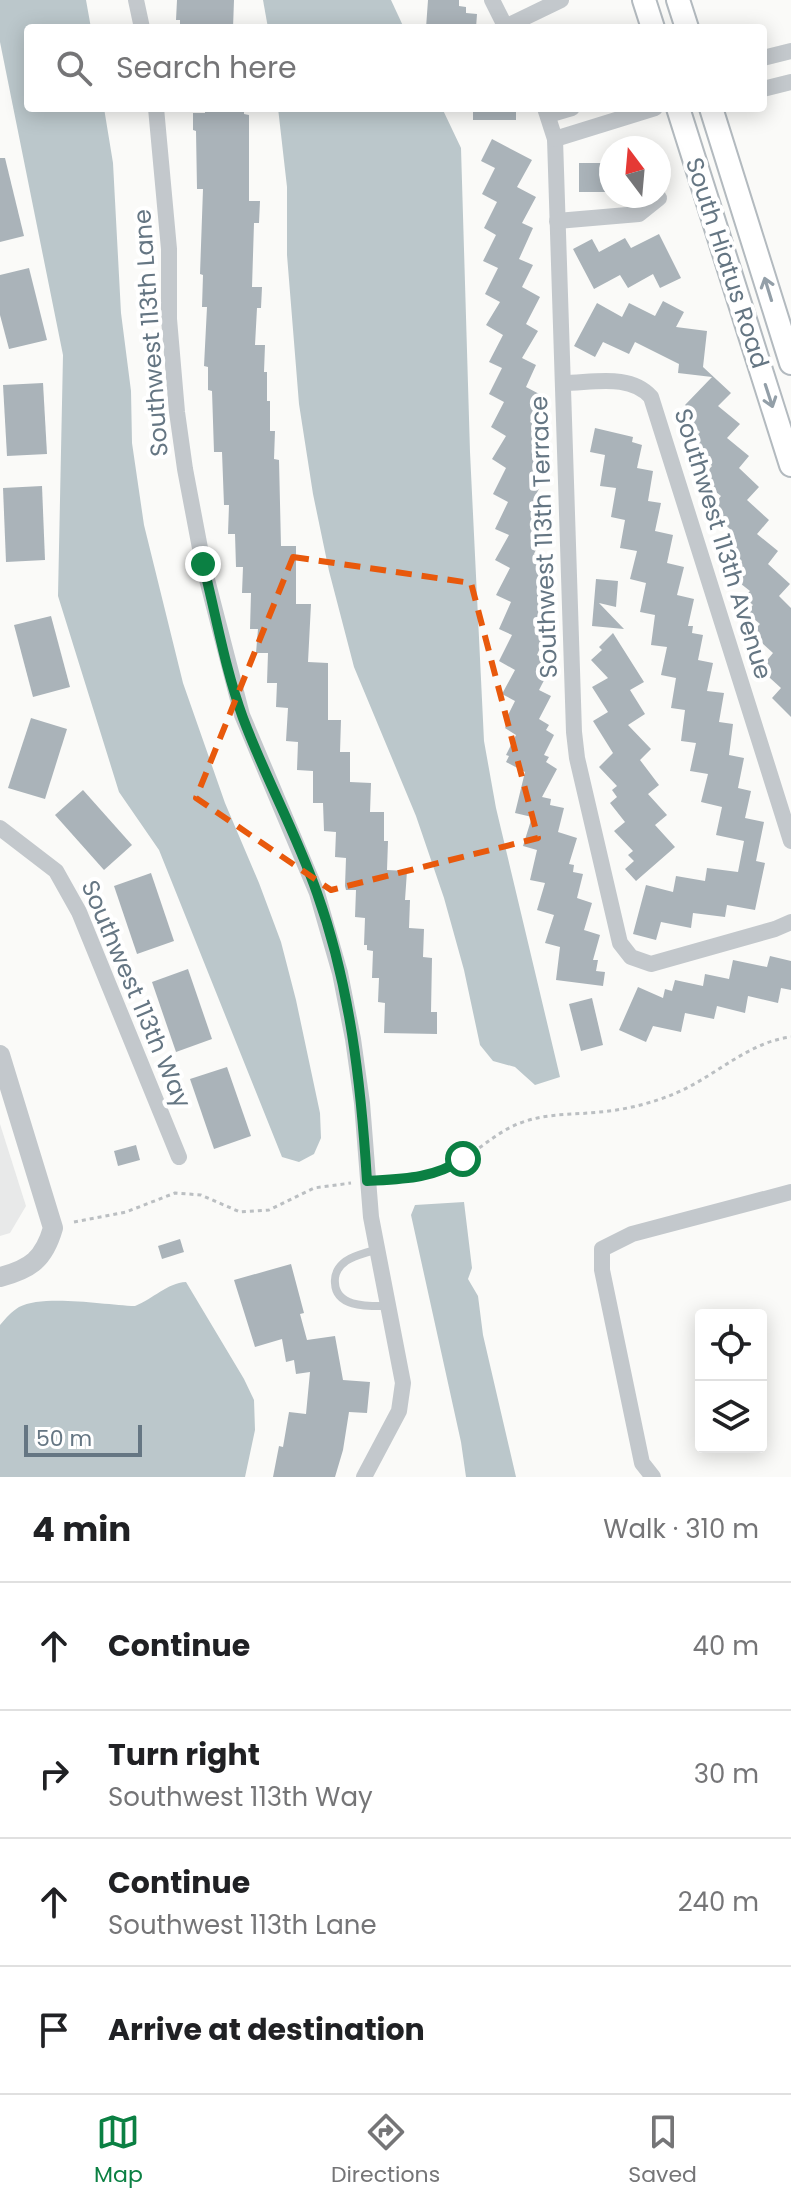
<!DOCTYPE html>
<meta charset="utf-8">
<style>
body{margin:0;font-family:Poppins,sans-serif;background:#f6f6f6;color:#202124}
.controls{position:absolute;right:24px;bottom:24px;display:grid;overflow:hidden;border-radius:8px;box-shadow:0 4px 20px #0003}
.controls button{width:72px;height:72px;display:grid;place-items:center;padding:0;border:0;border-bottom:2px solid #e0e0e0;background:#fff;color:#202124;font:40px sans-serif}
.compass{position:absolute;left:599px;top:136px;width:72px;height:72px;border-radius:50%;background:#fff;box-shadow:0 4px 20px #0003;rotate:344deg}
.scale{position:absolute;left:24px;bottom:20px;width:118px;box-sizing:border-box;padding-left:8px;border:4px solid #657683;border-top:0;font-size:22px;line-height:28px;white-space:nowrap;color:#657683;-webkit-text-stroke:6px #fff;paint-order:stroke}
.stop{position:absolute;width:24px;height:24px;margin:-18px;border:6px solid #0b8043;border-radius:50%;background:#fff}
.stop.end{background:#0b8043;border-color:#fff;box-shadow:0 2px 8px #0008}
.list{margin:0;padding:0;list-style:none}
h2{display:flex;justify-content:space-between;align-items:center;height:104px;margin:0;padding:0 32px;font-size:34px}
h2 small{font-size:26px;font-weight:400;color:#757577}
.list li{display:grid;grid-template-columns:52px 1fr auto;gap:24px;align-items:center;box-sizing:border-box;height:128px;padding:0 32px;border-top:2px solid #e0e0e0}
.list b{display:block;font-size:30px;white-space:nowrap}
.list p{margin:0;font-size:26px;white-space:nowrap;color:#757577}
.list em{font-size:26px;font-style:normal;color:#757577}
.icon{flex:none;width:44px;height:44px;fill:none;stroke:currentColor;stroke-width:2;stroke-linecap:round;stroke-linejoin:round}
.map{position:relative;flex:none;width:791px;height:1477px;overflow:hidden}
.search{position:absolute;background:#fff;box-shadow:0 4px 20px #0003;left:24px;right:24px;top:24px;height:88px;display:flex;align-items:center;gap:20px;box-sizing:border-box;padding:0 28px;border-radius:8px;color:#757577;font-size:30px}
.sheet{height:616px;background:#fff}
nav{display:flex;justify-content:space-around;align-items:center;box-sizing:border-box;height:112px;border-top:2px solid #e0e0e0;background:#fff;font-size:22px;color:#757577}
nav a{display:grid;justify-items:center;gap:4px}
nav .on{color:#0b8043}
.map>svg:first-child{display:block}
</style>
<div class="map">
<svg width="791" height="1477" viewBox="0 0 791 1477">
<rect width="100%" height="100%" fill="#fafaf8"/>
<polygon fill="#e8e9e9" points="0,1124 26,1206 10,1233 0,1236"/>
<g fill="#bbc7cb">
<polygon points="0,0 86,0 91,28 28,28 28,108 104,108 113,163 121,313 131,391 132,443 144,525 183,683 225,803 259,883 281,942 296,1000 320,1113 321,1138 314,1154 299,1162 282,1157 159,850 119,792 58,596 63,355 0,42"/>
<polygon points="263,0 391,0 404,28 268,28"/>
<polygon points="278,108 442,108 461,148 470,452 484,741 496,808 560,1077 535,1085 515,1067 493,1061 480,1045 464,970 444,898 416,816 354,667 329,571 313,494 299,404 287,255 287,187"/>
<polygon points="464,1202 472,1268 468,1279 478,1296 483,1335 516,1477 466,1477 461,1442 411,1215 415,1205"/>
<path d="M186,1282l58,97 10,21 1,30 -10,47h-245v-152c6,-7 11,-13 19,-18 25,-13 86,-2 116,-1 18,-7 32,-23 51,-24z"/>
</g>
<g fill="#aab3b9">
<polygon points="177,0 234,0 233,28 180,28 180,20 176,20"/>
<polygon points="428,0 459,0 459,6 466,7 466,13 477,14 476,28 426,28"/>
<polygon points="205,108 244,108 244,114 249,115 249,201 260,201 259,223 254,223 252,287 262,287 261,308 257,308 255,345 265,345 264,372 267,372 267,401 270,401 270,431 275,431 274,459 279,460 281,546 296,546 296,604 311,604 308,662 328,663 328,720 341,720 340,752 350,752 350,782 371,783 370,812 384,812 384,841 388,841 387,870 407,871 405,900 410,900 409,928 424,929 423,957 432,958 431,1012 437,1012 437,1034 384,1033 385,1003 378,1002 379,978 372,978 373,951 367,950 367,945 364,945 365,918 355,917 356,890 346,890 345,886 346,858 335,857 336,832 324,831 323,803 313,803 313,771 297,770 298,742 286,741 288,708 276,707 277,683 267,683 268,653 256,653 258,629 250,629 251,593 242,593 243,567 236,567 235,534 228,534 229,505 224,505 222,452 214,452 212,391 208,390 208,367 204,366 207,307 202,307 203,275 200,274 203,189 197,189 196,131 193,130 193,113 205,113"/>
<rect x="473" y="108" width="43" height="12"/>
<polygon points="492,139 532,160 517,187 536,197 522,223 533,228 519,259 533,265 522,287 540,297 526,324 538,331 522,358 536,365 526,387 543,396 530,422 545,430 532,456 546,464 532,486 539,489 535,496 546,501 535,523 546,528 534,554 541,557 538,563 548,568 537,589 551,596 538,623 549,628 537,655 553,663 539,690 551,696 539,719 549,725 546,730 554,735 544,755 549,757 546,762 557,769 542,797 551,799 550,805 564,808 558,832 577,838 569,864 574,865 573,872 583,874 577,898 592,903 584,930 600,935 593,960 598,960 596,971 605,972 603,986 556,980 560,947 545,943 554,915 537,910 545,883 530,880 537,850 523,846 532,817 515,813 525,772 506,762 509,756 506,755 516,735 505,728 508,723 505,721 515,701 502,694 515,670 499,661 512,635 499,629 511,602 496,595 510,568 495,560 509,535 495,529 508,502 493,494 506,468 492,459 506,436 491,427 504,402 489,394 502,368 489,362 503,335 486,325 500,302 485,294 498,268 483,261 496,235 484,228 497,202 482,194 495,168 481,161"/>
<polygon points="0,158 5,158 24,236 0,242"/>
<rect x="579" y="163" width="32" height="29"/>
<polygon points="659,234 681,278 660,288 653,274 628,288 620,275 594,289 573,249 592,239 599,252 625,238 631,248"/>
<polygon points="29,268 47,340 9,349 0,315 0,275"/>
<polygon points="663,301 684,312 676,327 707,331 703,367 731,393 718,406 740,424 727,438 749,456 739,468 759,487 747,500 769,520 757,534 778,551 768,564 790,584 779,596 791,608 791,717 772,698 781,688 760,669 773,653 751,633 760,624 746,612 753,605 744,597 750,591 731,576 742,561 719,540 730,529 709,510 721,496 700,479 712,466 689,445 700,432 684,417 690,410 685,405 712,377 678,373 679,364 635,342 629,354 603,342 595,357 574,346 597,303 622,317 629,303 655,316"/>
<polygon points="43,383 47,454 7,456 3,385"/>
<polygon points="595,428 633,437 632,442 642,445 637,468 653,471 648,501 661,503 655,531 673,535 667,563 684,567 677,595 694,599 688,626 693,626 692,633 703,635 698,660 713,663 707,691 724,693 719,722 733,724 729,755 744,758 738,788 751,791 745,818 764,822 756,861 765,863 755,910 727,905 725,917 693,913 691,928 661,922 656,940 633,934 646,885 673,892 676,876 705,881 707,868 738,872 744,841 716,835 722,807 701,802 708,774 690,771 696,743 681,741 685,710 671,708 676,678 661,675 667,647 651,645 655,615 640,612 646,583 630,579 637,551 620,548 625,520 611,517 616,488 600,486 605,455 590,452"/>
<polygon points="42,486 45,560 6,562 3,488"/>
<polygon points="596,579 618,581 616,607 599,603 624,629 592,626"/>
<polygon points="51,616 70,687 33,697 14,625"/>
<polygon points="613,633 644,682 630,690 645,714 628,725 651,749 640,760 659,785 648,794 667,815 655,825 675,847 636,881 625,869 634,861 628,855 633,851 614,831 625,822 610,803 617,797 612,790 617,786 599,767 613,753 593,721 608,712 592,687 608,678 591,660 602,650 599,647"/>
<polygon points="31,718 67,729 45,799 8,788"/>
<polygon points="83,790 132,845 104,870 55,815"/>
<polygon points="151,873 174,941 137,954 114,886"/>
<polygon points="770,956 791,961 791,990 781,988 778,1003 748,996 745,1013 717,1006 714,1019 685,1013 681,1032 653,1026 646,1042 619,1030 638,987 663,998 665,989 672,991 675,980 703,986 705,974 729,979 733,960 767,967"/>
<polygon points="188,969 212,1039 176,1052 152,982"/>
<polygon points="592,998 603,1045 581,1051 569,1004"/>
<polygon points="227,1067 251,1136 214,1149 190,1079"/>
<polygon points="136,1145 140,1160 118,1166 114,1151"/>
<polygon points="180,1239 184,1252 162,1259 158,1246"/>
<polygon points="291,1264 304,1313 300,1314 307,1340 335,1336 343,1380 370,1382 367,1413 349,1412 343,1450 335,1477 273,1477 279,1446 283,1447 289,1412 306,1414 310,1372 296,1374 294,1360 286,1362 282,1339 255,1347 234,1280"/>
</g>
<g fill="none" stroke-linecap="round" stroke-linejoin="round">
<g stroke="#b3babf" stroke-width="26">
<g id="secondary">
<polyline points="644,0 653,28"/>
<polyline points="678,0 687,28"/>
<polyline points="678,108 791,465"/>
<polyline points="711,108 791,363"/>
</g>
</g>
<g stroke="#bbbfc2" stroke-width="3" stroke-dasharray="4 4" stroke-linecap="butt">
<path d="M383,1180c25,-1 48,-2 71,-15 25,-14 43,-35 72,-44 25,-8 48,-6 73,-9 26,-2 54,-9 77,-19 40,-17 72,-51 115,-56"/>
<polyline points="74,1222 126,1212 175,1193 201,1195 240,1212 269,1210 314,1188 351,1183"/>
</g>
<path stroke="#c3c8cc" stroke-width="8" d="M377,1249c-10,4 -22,6 -31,12 -7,5 -12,13 -11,22 1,25 34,23 52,23"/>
<g stroke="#c3c8cc" stroke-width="16">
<polyline points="136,0 142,28"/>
<polyline points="492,0 506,28"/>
<polyline points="505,27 561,0"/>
<polyline points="763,58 791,51"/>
<polyline points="763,89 791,82"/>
<polyline points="156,108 169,249 169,319 177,412 185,469 203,564 242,715 317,893 340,973 353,1039 362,1103 371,1217 403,1383 399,1411 364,1477"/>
<polyline points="545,108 555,139 574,732 577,758 620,943 631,957 651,964 775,929 791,922"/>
<polyline points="548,115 572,108"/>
<polyline points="555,139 655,108"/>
<polyline points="557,221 639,214 659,198"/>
<path d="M563,383c29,0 67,-10 88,14l140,444"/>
<polyline points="0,828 56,871 79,912 179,1157"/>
<polyline points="653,1477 642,1463 602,1270 602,1249 632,1234 791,1192"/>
</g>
<path stroke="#c3c8cc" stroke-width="20" d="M0,1055l53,173c-9,31 -22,41 -53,49"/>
<use href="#secondary" stroke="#fff" stroke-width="22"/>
</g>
<defs><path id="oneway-shaft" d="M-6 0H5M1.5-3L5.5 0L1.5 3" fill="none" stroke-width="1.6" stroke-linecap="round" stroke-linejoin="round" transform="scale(2)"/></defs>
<g stroke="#939fa8">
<use href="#oneway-shaft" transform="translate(768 289) rotate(-107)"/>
<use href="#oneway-shaft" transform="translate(769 396) rotate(72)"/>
</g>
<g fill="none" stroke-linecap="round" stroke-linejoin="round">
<path stroke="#0b8043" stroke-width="10" d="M203,564c13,51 22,105 40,154 22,59 53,115 74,175 33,92 44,190 50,288 35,-2 66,-2 96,-22"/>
</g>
<path fill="none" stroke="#e8590c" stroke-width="6" stroke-dasharray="16 10" stroke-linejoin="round" d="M293,557l178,26 67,255 -207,52 -135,-92z"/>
<g text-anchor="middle" stroke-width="8" stroke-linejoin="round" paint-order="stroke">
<g font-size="24" fill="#657683" stroke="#fff">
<text transform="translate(727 263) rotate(72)" y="8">South Hiatus Road</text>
<text transform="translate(151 333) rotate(-94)" y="8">Southwest 113th Lane</text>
<text transform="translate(544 537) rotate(-92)" y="8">Southwest 113th Terrace</text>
<text transform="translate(723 544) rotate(73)" y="8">Southwest 113th Avenue</text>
<text transform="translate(136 994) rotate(67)" y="8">Southwest 113th Way</text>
</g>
</g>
</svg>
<div class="controls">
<button><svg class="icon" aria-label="locate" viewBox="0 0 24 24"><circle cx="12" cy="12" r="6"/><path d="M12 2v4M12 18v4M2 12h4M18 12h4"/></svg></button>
<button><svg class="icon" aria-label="layers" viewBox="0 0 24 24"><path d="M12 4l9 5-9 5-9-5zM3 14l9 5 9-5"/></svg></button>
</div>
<svg class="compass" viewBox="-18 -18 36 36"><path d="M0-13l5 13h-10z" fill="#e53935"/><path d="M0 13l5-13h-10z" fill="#757577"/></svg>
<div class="scale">50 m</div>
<div class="stop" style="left:463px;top:1159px"></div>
<div class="stop end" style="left:203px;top:564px"></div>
<div class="search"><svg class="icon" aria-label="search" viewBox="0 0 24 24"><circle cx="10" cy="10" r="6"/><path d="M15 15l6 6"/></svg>Search here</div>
</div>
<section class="sheet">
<h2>4 min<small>Walk · 310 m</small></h2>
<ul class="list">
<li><svg class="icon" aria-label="ahead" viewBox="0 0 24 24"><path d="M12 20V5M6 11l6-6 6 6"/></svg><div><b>Continue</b></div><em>40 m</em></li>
<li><svg class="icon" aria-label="right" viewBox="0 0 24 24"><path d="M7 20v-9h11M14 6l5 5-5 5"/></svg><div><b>Turn right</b><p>Southwest 113th Way</p></div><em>30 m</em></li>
<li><svg class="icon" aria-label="ahead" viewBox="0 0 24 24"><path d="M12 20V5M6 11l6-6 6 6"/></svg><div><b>Continue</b><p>Southwest 113th Lane</p></div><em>240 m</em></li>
<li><svg class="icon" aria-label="arrive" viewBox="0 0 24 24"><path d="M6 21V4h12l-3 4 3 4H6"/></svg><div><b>Arrive at destination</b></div></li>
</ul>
</section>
<nav>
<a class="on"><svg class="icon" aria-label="map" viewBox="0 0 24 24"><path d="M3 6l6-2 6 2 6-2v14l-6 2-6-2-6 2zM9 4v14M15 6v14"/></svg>Map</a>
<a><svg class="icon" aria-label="directions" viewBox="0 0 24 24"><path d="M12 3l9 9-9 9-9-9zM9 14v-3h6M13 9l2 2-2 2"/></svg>Directions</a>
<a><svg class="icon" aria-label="saved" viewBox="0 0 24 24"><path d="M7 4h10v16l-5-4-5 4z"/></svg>Saved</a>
</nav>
